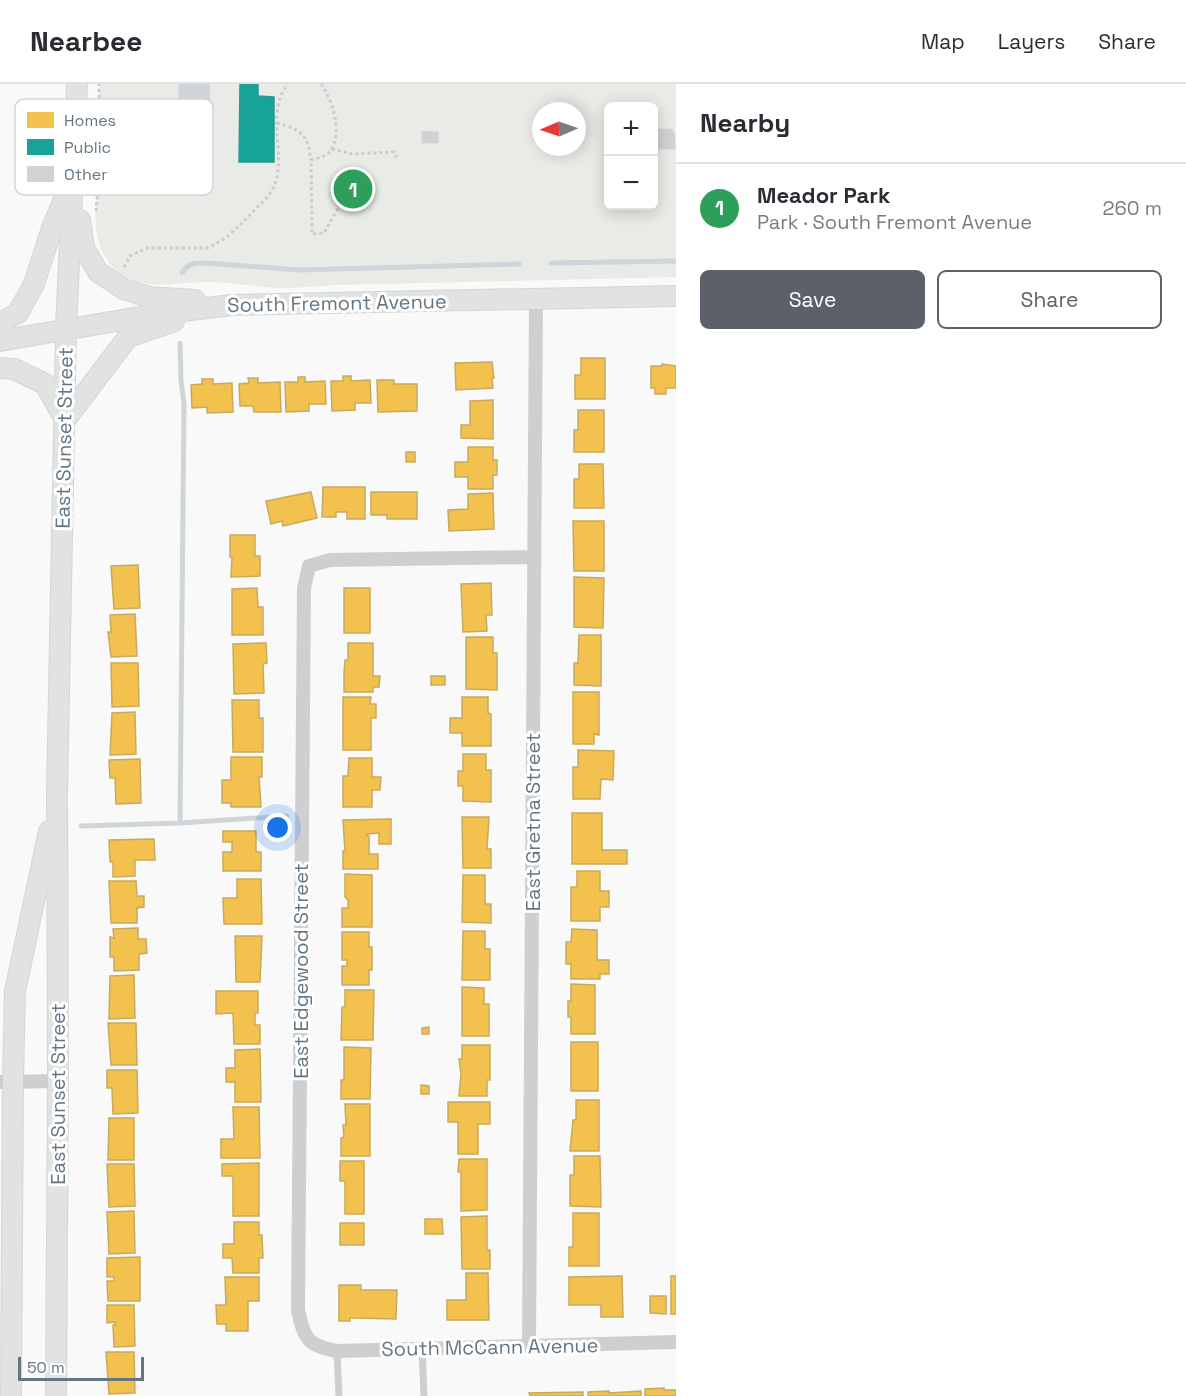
<!DOCTYPE html>
<meta charset="utf-8">
<style>
body{margin:0;font-family:"Space Grotesk",sans-serif;background:#f7f7f7;color:#2b2b33}
.controls{position:absolute;right:18px;top:18px;display:grid;overflow:hidden;border-radius:9px;box-shadow:0 3px 15px #0003}
.controls button{width:54px;height:54px;display:grid;place-items:center;padding:0;border:0;border-bottom:2px solid #e1e1e2;background:#fff;color:#2b2b33;font:30px sans-serif}
.compass{position:absolute;left:532px;top:18px;width:54px;height:54px;border-radius:50%;background:#fff;box-shadow:0 3px 15px #0003;rotate:268deg}
.scale{position:absolute;left:18px;bottom:15px;width:126px;box-sizing:border-box;padding-left:6px;border:3px solid #657683;border-top:0;font-size:16px;line-height:21px;white-space:nowrap;color:#657683;-webkit-text-stroke:4px #fff;paint-order:stroke}
.you{position:absolute;left:278px;top:744px;width:21px;height:21px;margin:-15px;border:4px solid #fff;border-radius:50%;background:#1a73e8;box-shadow:0 0 0 9px #1a73e833}
.badge{display:grid;place-items:center;width:39px;height:39px;border-radius:50%;background:#5c6169;color:#fff;font-size:20px;font-weight:700}
.pin{position:absolute;translate:-50% -50%;border:3px solid #fff;box-shadow:0 2px 6px #0006}
.list{margin:0;padding:0;list-style:none}
h2{display:flex;justify-content:space-between;align-items:center;height:78px;margin:0;padding:0 24px;font-size:26px}
h2 small{font-size:20px;font-weight:400;color:#7c7c81}
.list li{display:grid;grid-template-columns:39px 1fr auto;gap:18px;align-items:center;box-sizing:border-box;height:90px;padding:0 24px;border-top:2px solid #e1e1e2}
.list b{display:block;font-size:22px;white-space:nowrap}
.list p{margin:0;font-size:20px;white-space:nowrap;color:#7c7c81}
.list em{font-size:20px;font-style:normal;color:#7c7c81}
.actions{display:flex;gap:12px;padding:18px 24px}
.actions a{flex:1;padding:14px 0;border:2px solid #5c6169;border-radius:9px;text-align:center;font-size:21px;color:#5c6169}
.actions .main{background:#5c6169;color:#fff}
.map{position:relative;flex:none;width:676px;height:1312px;overflow:hidden}
header{display:flex;align-items:center;gap:36px;box-sizing:border-box;height:84px;padding:0 30px;background:#fff;border-bottom:2px solid #e1e1e2}
header strong{font-size:28px}
nav{display:flex;gap:33px;margin-inline-start:auto;font-size:21px}
main{display:flex}
aside{flex:1;background:#fff}
.map>svg:first-child{display:block}
</style>
<header>
<strong>Nearbee</strong>
<nav><a>Map</a><a>Layers</a><a>Share</a></nav>
</header>
<main>
<div class="map">
<svg width="676" height="1312" viewBox="0 0 676 1312">
<rect width="100%" height="100%" fill="#f9f9f9"/>
<path fill="#e8ebe6" fill-rule="evenodd" d="M99,0h577v193l-342,8c-18,1 -36,3 -54,3 -25,-1 -49,-6 -73,-6 -22,-1 -47,6 -68,0 -17,-4 -34,-20 -39,-36 -12,-36 4,-72 5,-108 1,-19 -7,-35 -6,-54zM608,22h46v100h-46zM541,27h36v36h-36z"/>
<polygon fill="#ced6d9" points="179,0 210,0 210,103 177,103 178,55 152,54 153,23 178,23"/>
<g fill="#f2c14e" stroke="#c8aa5e" stroke-width="1.5">
<polygon points="581,274 605,274 605,315 575,315 575,291 581,291"/>
<polygon points="492,278 494,294 492,294 493,304 456,306 455,279"/>
<polygon points="662,280 676,282 676,304 666,304 666,310 655,310 655,304 651,304 651,282 662,282"/>
<polygon points="343,292 351,292 351,297 370,296 371,319 355,319 355,326 332,327 331,297 343,297"/>
<polygon points="298,293 305,293 305,298 325,297 326,320 309,320 309,327 286,328 285,298 298,298"/>
<polygon points="248,294 258,294 258,299 280,298 281,328 254,328 253,322 240,322 239,300 249,299"/>
<polygon points="202,295 213,295 213,300 232,299 233,328 207,329 207,323 192,324 191,301 202,300"/>
<polygon points="377,296 394,296 394,300 417,300 417,327 378,328"/>
<polygon points="493,316 493,355 461,354 461,341 470,341 470,317"/>
<polygon points="578,326 604,326 604,368 574,368 574,346 578,346"/>
<polygon points="468,363 493,363 493,376 497,376 497,391 493,391 493,405 468,405 468,393 455,393 455,378 468,378"/>
<rect x="406" y="368" width="9" height="10"/>
<polygon points="579,380 603,380 604,424 574,424 574,395 579,395"/>
<polygon points="323,403 365,403 365,435 347,435 347,428 336,428 336,433 322,433"/>
<polygon points="311,408 317,434 283,442 282,437 271,440 266,417"/>
<polygon points="371,408 417,408 417,435 387,435 387,431 371,431"/>
<polygon points="493,409 494,445 449,447 448,426 468,425 468,410"/>
<polygon points="573,437 604,437 604,487 574,487"/>
<polygon points="230,451 255,451 255,472 260,472 260,492 231,493 232,473 230,473"/>
<polygon points="138,481 140,524 114,525 111,482"/>
<polygon points="574,493 604,494 603,544 574,543"/>
<polygon points="491,499 492,531 486,531 487,547 463,548 461,500"/>
<polygon points="257,504 258,523 263,523 263,551 232,551 232,505"/>
<rect x="344" y="504" width="26" height="45"/>
<polygon points="135,530 137,572 111,573 108,548 111,548 110,531"/>
<polygon points="579,551 601,551 601,602 574,601 574,579 578,579"/>
<polygon points="466,553 493,553 493,569 497,569 497,606 466,605"/>
<polygon points="266,559 267,579 263,580 264,609 234,610 233,560"/>
<polygon points="348,559 373,559 373,592 380,592 379,603 373,603 373,608 344,608 344,589 345,576 348,576"/>
<polygon points="111,579 138,579 139,622 112,623"/>
<rect x="431" y="592" width="14" height="9"/>
<polygon points="573,608 599,608 599,651 594,650 594,660 573,660"/>
<polygon points="343,613 371,613 370,620 376,620 376,634 371,634 371,666 343,666"/>
<polygon points="462,613 488,613 488,629 491,630 491,662 462,662 462,649 450,649 450,634 462,634"/>
<polygon points="232,616 259,616 259,634 263,634 263,668 233,668"/>
<polygon points="135,628 136,670 110,671 112,629"/>
<polygon points="578,666 614,667 613,696 601,695 600,715 573,715 573,683 578,683"/>
<polygon points="463,670 486,670 486,686 491,686 491,718 463,717 463,702 458,702 458,687 463,687"/>
<polygon points="231,673 262,673 262,693 259,693 261,723 231,723 231,719 222,719 222,696 231,696"/>
<polygon points="349,674 372,674 372,693 381,693 380,706 372,706 372,723 343,723 343,692 348,692"/>
<polygon points="140,675 141,719 116,720 115,694 110,694 109,676"/>
<polygon points="572,729 602,729 602,766 627,766 627,780 572,780"/>
<polygon points="462,733 489,733 487,765 491,765 491,784 463,784"/>
<polygon points="391,735 391,760 379,760 379,749 367,750 367,752 369,752 369,770 378,770 378,785 343,785 343,767 345,767 343,736"/>
<polygon points="223,747 256,747 256,768 261,768 261,787 223,787 223,768 232,768 232,758 223,758"/>
<polygon points="154,755 155,776 135,776 135,792 113,793 113,778 110,778 109,756"/>
<polygon points="577,787 600,787 600,807 609,807 609,823 600,823 600,837 571,837 571,803 577,803"/>
<polygon points="345,790 372,791 372,843 342,843 342,824 348,824 348,816 345,813"/>
<polygon points="463,791 485,791 485,820 491,820 491,839 462,838"/>
<polygon points="237,795 261,795 262,840 224,840 223,814 237,814"/>
<polygon points="109,797 136,797 137,812 144,812 144,823 137,824 137,839 111,839"/>
<polygon points="138,844 138,855 146,855 147,869 139,870 139,886 114,887 114,873 110,873 110,853 114,854 113,845"/>
<polygon points="572,845 597,846 597,876 609,876 609,890 600,890 600,895 571,895 571,880 566,880 566,858 571,858"/>
<polygon points="463,847 485,847 485,865 490,865 490,896 462,896"/>
<polygon points="342,848 369,848 369,863 372,863 372,886 369,886 369,901 342,901 342,882 347,882 347,876 342,876"/>
<polygon points="235,852 262,852 260,898 236,898"/>
<polygon points="134,891 135,934 109,935 110,892"/>
<polygon points="571,900 595,901 595,950 571,950 571,933 568,933 568,917 571,917"/>
<polygon points="462,903 484,904 484,920 489,920 489,952 462,952"/>
<polygon points="345,906 374,906 373,956 341,956 342,923 345,923"/>
<polygon points="216,907 258,907 258,929 255,929 255,941 260,941 260,960 234,960 233,929 216,930"/>
<polygon points="108,939 136,939 137,981 111,981"/>
<polygon points="429,943 429,950 422,950 422,944"/>
<rect x="571" y="958" width="27" height="49"/>
<polygon points="462,961 490,961 490,996 487,996 487,1012 459,1012 461,990 459,975 462,975"/>
<polygon points="344,963 371,964 370,1015 341,1015 341,996 344,996"/>
<polygon points="260,965 261,1018 235,1018 235,998 226,998 226,984 235,984 235,966"/>
<polygon points="107,986 137,986 138,1029 113,1030 112,1004 107,1004"/>
<polygon points="421,1001 429,1002 429,1010 421,1010"/>
<polygon points="576,1016 599,1016 599,1067 570,1067 573,1036 576,1036"/>
<polygon points="448,1018 490,1018 490,1040 478,1040 478,1070 458,1070 458,1038 448,1038"/>
<polygon points="345,1020 370,1020 370,1072 341,1072 341,1054 344,1053 343,1041 346,1041"/>
<polygon points="233,1023 259,1023 260,1074 221,1074 221,1055 234,1055"/>
<polygon points="109,1034 134,1034 134,1076 108,1076"/>
<polygon points="574,1072 600,1072 601,1123 570,1122 570,1091 574,1091"/>
<polygon points="459,1075 487,1075 487,1126 461,1127 461,1088 458,1088"/>
<polygon points="340,1077 364,1077 364,1130 345,1130 345,1097 340,1097"/>
<polygon points="259,1079 259,1132 233,1132 233,1092 222,1092 222,1080"/>
<polygon points="107,1080 134,1080 135,1122 109,1123"/>
<polygon points="134,1127 135,1169 109,1170 107,1128"/>
<polygon points="573,1129 599,1129 599,1182 569,1182 569,1163 573,1163"/>
<polygon points="487,1132 487,1166 490,1166 490,1185 462,1185 461,1133"/>
<polygon points="425,1135 442,1135 443,1150 425,1150"/>
<polygon points="234,1138 259,1138 259,1151 262,1151 263,1174 259,1174 259,1189 233,1189 232,1174 223,1174 223,1160 234,1160"/>
<rect x="340" y="1139" width="24" height="22"/>
<polygon points="140,1173 140,1217 108,1217 107,1197 114,1197 114,1193 107,1193 107,1174"/>
<polygon points="466,1189 488,1189 489,1236 447,1236 447,1216 466,1216"/>
<polygon points="622,1192 623,1233 601,1233 601,1221 569,1221 569,1193"/>
<rect x="671" y="1192" width="5" height="38"/>
<polygon points="225,1193 259,1193 259,1217 248,1217 248,1247 226,1247 226,1240 217,1240 216,1221 226,1221"/>
<polygon points="339,1201 361,1201 361,1206 397,1206 396,1235 354,1234 350,1234 350,1237 339,1237"/>
<polygon points="650,1212 666,1212 666,1230 650,1229"/>
<polygon points="107,1221 134,1221 135,1262 114,1263 113,1241 115,1241 115,1238 107,1239"/>
<polygon points="106,1268 134,1268 135,1309 109,1310"/>
<polygon points="664,1304 664,1306 676,1306 676,1312 645,1312 645,1305"/>
<polygon points="609,1307 609,1309 641,1307 641,1312 588,1312 588,1308"/>
<polygon points="583,1308 583,1312 530,1312 529,1309"/>
</g>
<polygon fill="#17a398" stroke="#2e9692" stroke-width="1.5" points="240,0 258,0 258,12 274,13 274,78 239,78"/>
<g fill="none" stroke-linecap="round" stroke-linejoin="round">
<g stroke="#ced6d9" stroke-width="5">
<polyline points="551,179 676,177"/>
<path d="M182,189c6,-10 13,-10 24,-10l93,7 220,-6"/>
<polyline points="180,739 184,319 181,297 180,259"/>
<polyline points="81,742 180,739 287,732"/>
</g>
</g>
<g fill="#d0d2d3" stroke="#e8e8e8" stroke-width="1.5">
<rect x="577" y="44" width="6" height="17"/>
<rect x="606" y="44" width="2" height="22"/>
<polygon points="654,44 673,44 676,51 676,66 654,66"/>
<polygon points="421,46 439,47 439,60 421,60"/>
</g>
<g fill="none" stroke-linecap="round" stroke-linejoin="round">
<g stroke="#d5d6d7" stroke-width="22">
<g id="secondary">
<polyline points="80,136 84,164 98,188 124,205 149,213 195,216"/>
<polyline points="0,239 18,229 34,200 52,144 67,108"/>
<polyline points="0,257 157,230 232,221 676,212"/>
<polyline points="0,284 14,285 45,300 65,336 128,253 174,237"/>
<polyline points="11,1312 13,997 15,907 49,747"/>
<polyline points="56,1312 58,997 57,709 66,245 77,0"/>
</g>
</g>
<g stroke="#cbcccd" stroke-width="3" stroke-dasharray="3 3" stroke-linecap="butt">
<path d="M321,0c11,15 21,46 11,64 -4,8 -13,10 -21,12l1,74 12,-1 15,-26"/>
<path d="M277,39c24,7 31,11 34,37"/>
<polyline points="332,65 353,70 394,68 397,75"/>
<path d="M96,127c1,-25 9,-50 9,-75 0,-18 -7,-34 -6,-52"/>
<path d="M124,183l6,-11 17,-8h60c17,-7 28,-18 41,-31 9,-10 22,-20 27,-33 11,-32 -10,-72 13,-100"/>
</g>
<g stroke="#cecfd0" stroke-width="7">
<polyline points="422,1264 424,1312"/>
<polyline points="337,1267 339,1312"/>
</g>
<g stroke="#cecfd0" stroke-width="14">
<path d="M534,473l-204,3 -21,6 -5,22 -6,722c6,29 10,36 39,41l339,-9"/>
<polyline points="0,998 58,997"/>
<polyline points="529,1261 536,215"/>
</g>
<use href="#secondary" stroke="#e1e2e2" stroke-width="20"/>
</g>
<g text-anchor="middle" stroke-width="6" stroke-linejoin="round" paint-order="stroke">
<g font-size="20" fill="#657683" stroke="#fff">
<text transform="translate(337 219) rotate(-1)" y="7">South Fremont Avenue</text>
<text transform="translate(64 354) rotate(-89)" y="7">East Sunset Street</text>
<text transform="translate(533 738) rotate(-90)" y="7">East Gretna Street</text>
<text transform="translate(301 887) rotate(-90)" y="7">East Edgewood Street</text>
<text transform="translate(58 1010) rotate(-90)" y="7">East Sunset Street</text>
<text transform="translate(490 1263) rotate(-1)" y="7">South McCann Avenue</text>
</g>
</g>
<rect x="15" y="15" width="198" height="96" rx="9" fill="#fff" stroke="#d1d6da" stroke-width="1.5"/>
<rect x="27" y="28" width="27" height="16" fill="#f2c14e"/>
<rect x="27" y="55" width="27" height="16" fill="#17a398"/>
<rect x="27" y="82" width="27" height="16" fill="#d0d2d3"/>
<g font-size="16" fill="#657683">
<text x="64" y="42">Homes</text>
<text x="64" y="69">Public</text>
<text x="64" y="96">Other</text>
</g>
</svg>
<div class="controls">
<button>+</button>
<button>−</button>
</div>
<svg class="compass" viewBox="-18 -18 36 36"><path d="M0-13l5 13h-10z" fill="#e53935"/><path d="M0 13l5-13h-10z" fill="#7c7c81"/></svg>
<div class="scale">50 m</div>
<div class="you"></div>
<div class="pin badge" style="left:353px;top:105px;background:#2e9e5b">1</div>
</div>
<aside>
<h2>Nearby<small></small></h2>
<ul class="list">
<li><span class="badge" style="background:#2e9e5b">1</span><div><b>Meador Park</b><p>Park · South Fremont Avenue</p></div><em>260 m</em></li>
</ul>
<div class="actions"><a class="main">Save</a><a>Share</a></div>
</aside>
</main>
